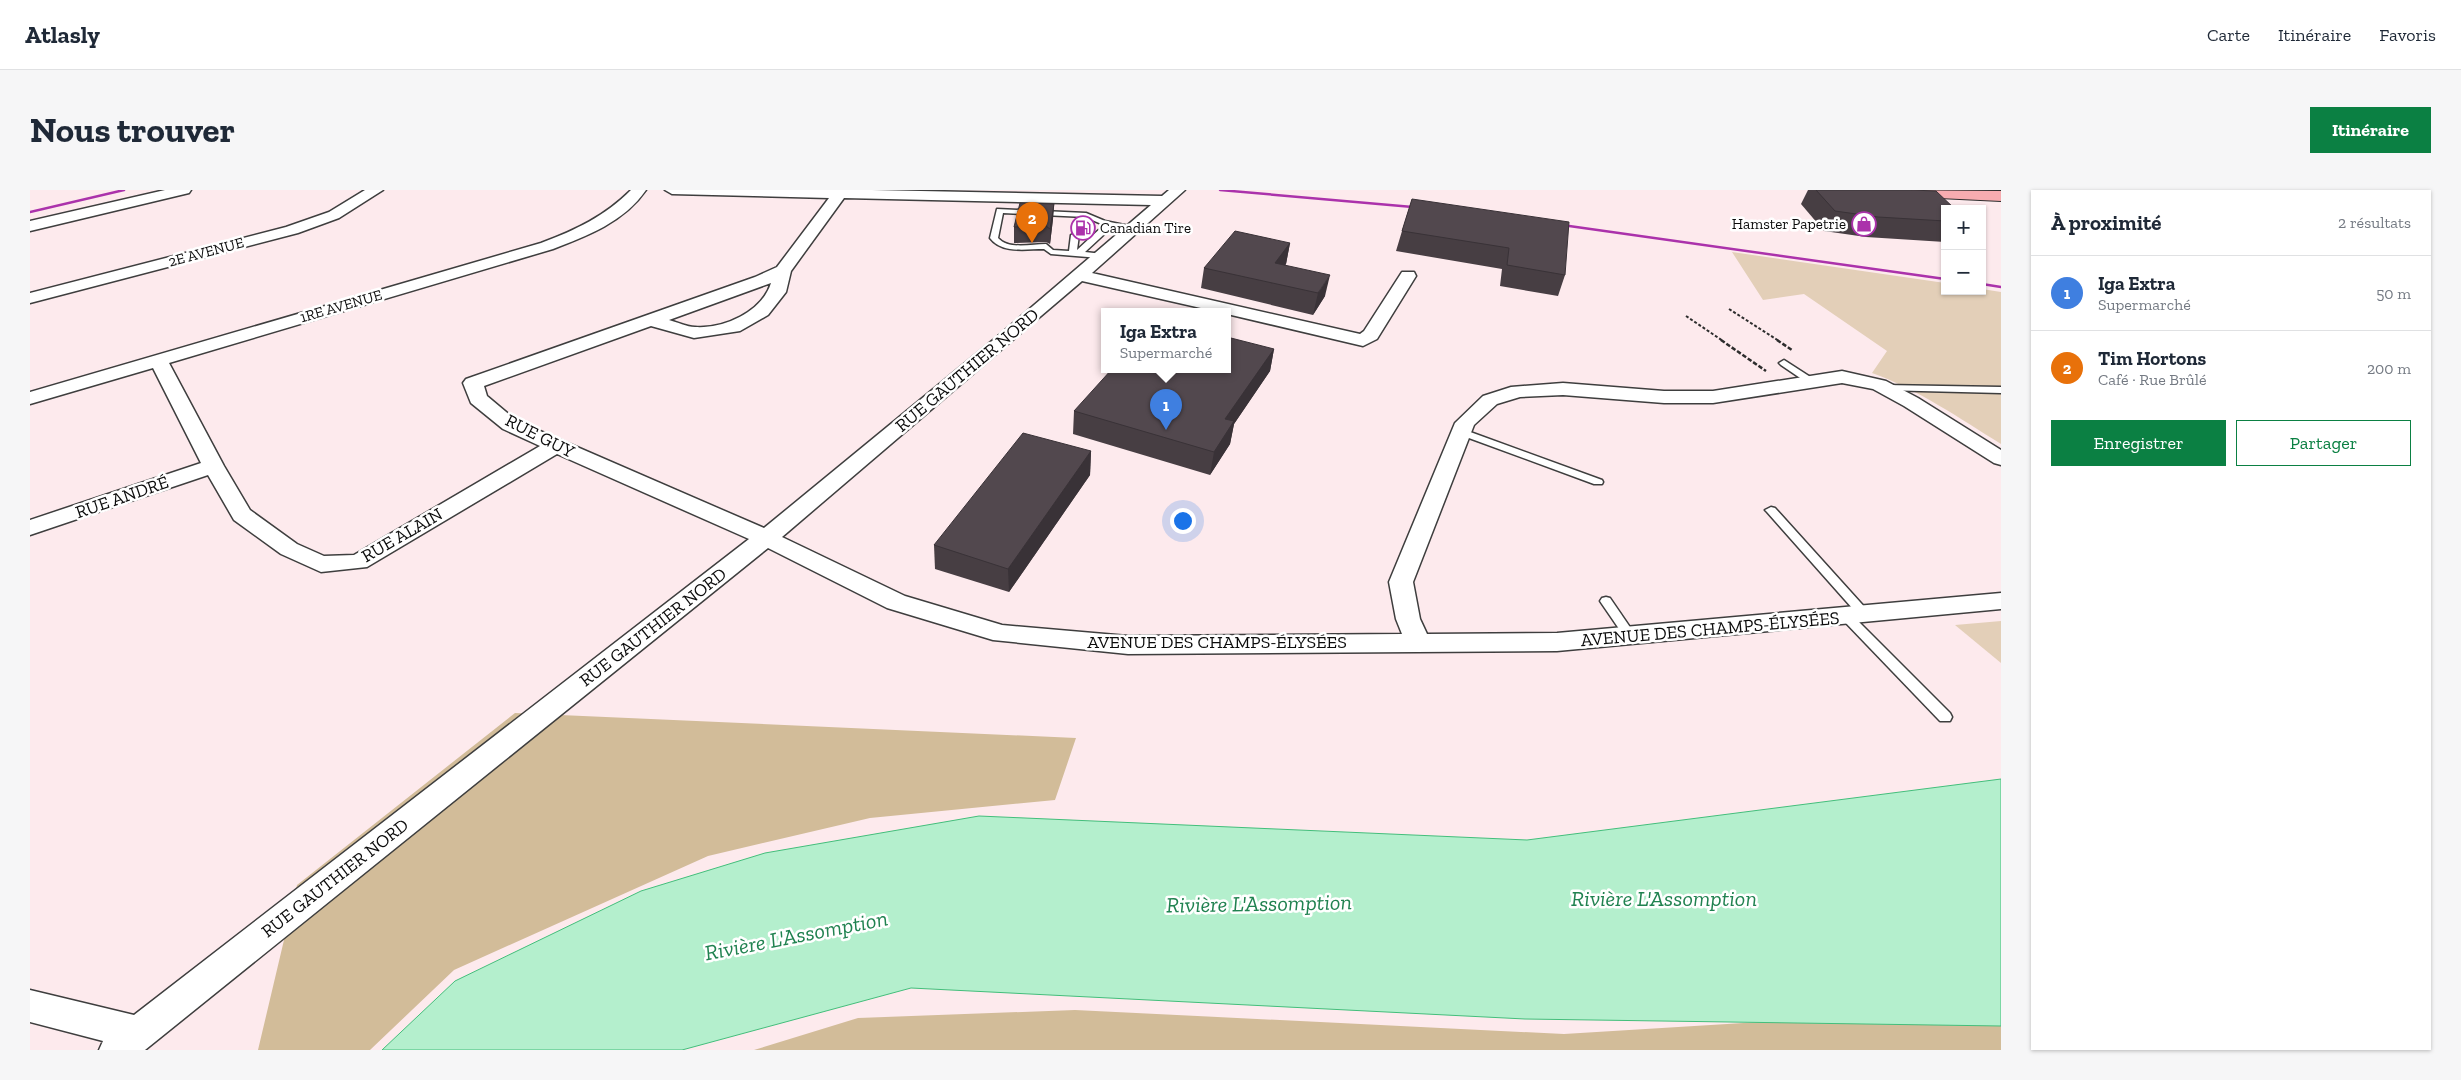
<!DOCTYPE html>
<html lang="fr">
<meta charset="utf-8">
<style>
body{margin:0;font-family:"Zilla Slab",serif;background:#f6f6f7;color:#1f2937}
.controls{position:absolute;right:15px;top:15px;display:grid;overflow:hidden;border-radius:0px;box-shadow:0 1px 4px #0004}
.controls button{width:45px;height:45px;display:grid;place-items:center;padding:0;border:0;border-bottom:1px solid #e0e1e3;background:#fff;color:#1f2937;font:25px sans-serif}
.you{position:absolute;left:1152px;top:330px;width:18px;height:18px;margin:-12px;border:4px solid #fff;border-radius:50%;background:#1a73e8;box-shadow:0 0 0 8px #1a73e833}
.badge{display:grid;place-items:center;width:32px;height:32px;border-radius:50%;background:#0b8043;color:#fff;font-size:16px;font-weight:700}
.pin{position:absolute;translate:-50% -41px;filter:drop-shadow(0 1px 2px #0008)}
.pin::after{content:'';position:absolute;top:26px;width:18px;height:15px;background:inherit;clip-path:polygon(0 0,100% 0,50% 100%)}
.popup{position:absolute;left:1071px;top:118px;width:130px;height:65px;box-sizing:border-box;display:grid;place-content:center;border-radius:0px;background:#fff;filter:drop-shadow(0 1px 4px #0005);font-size:16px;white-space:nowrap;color:#747a83}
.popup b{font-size:19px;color:#1f2937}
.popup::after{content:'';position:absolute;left:50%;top:100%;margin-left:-10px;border:10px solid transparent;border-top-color:#fff}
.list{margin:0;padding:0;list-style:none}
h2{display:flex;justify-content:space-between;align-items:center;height:65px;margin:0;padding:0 20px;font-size:21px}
h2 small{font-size:16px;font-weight:400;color:#747a83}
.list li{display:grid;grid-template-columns:32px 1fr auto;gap:15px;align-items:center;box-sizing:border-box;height:75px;padding:0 20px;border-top:1px solid #e0e1e3}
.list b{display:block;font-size:19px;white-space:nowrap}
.list p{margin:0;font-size:16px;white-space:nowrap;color:#747a83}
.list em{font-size:16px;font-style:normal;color:#747a83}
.actions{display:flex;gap:10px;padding:15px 20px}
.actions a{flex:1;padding:11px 0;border:1px solid #0b8043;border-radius:0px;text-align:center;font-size:18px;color:#0b8043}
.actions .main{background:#0b8043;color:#fff}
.map{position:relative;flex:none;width:1971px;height:860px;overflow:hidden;border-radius:0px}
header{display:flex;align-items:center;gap:30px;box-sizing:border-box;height:70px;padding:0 25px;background:#fff;border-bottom:1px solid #e0e1e3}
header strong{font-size:24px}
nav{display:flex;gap:28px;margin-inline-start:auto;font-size:18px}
.intro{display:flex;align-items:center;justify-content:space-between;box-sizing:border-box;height:120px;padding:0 30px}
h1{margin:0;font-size:35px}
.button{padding:12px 22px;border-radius:0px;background:#0b8043;color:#fff;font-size:18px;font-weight:700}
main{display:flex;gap:30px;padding:0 30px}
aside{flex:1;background:#fff;border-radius:0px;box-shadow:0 1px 4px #0004}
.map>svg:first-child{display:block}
</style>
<header>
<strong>Atlasly</strong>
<nav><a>Carte</a><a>Itinéraire</a><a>Favoris</a></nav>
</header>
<div class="intro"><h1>Nous trouver</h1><a class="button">Itinéraire</a></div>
<main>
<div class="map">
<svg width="1971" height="860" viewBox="0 0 1971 860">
<rect width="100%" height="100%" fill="#fdeaed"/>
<g fill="#e3cfb8">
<path d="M1702,62l213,31v8h37v-2l19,3v152c-42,-26 -82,-54 -129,-71l15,-22 -83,-57 -41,6z"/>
<polygon points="1971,431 1971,473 1925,435"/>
</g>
<g fill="#d2bc99">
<polygon points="485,523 1046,548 1025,610 840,628 678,666 424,780 340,860 228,860 267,695"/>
<polygon points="1971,817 1971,860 724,860 828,828 1045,820 1534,844"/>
</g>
<polygon fill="#b4efcd" stroke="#43be7b" points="1971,589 1971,836 1495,829 881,798 652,860 352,860 425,791 611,701 735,663 949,626 1497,650"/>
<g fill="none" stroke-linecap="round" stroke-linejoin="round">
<g stroke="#3e3e3e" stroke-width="3">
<g id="lane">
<path d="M967,19l89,4 19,8 34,7 -4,2 -23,-3 -27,25 18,2v4h-3l-49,-4 -7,-5c-18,0 -42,5 -54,-11zM973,23l82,4 19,8 -27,25 2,-15 -4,-2 -4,2 -2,16 -16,-1 -7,-6c-15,0 -37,6 -48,-6z"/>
<polygon points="1754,170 1785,190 1785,194 1779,194 1751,175 1749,173"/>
<polygon points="1854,195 1971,197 1971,203 1851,200 1851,196"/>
<polygon points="1432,239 1572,290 1573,292 1572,294 1564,294 1428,244 1428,240"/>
<polygon points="1741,317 1745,318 1839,422 1841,425 1839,428 1831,428 1737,322 1735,320"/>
<polygon points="1576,407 1580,408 1604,443 1606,446 1604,449 1596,449 1572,414 1570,411 1572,408"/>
<polygon points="1817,423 1821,424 1920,523 1922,527 1920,531 1910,531 1813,430 1811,427"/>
</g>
</g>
<g stroke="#3e3e3e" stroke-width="3">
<g id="street">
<polygon points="135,0 161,0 159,3 0,41 0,31"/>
<polygon points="335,0 353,0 309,28 268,43 0,113 0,103 256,37 299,22"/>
<path d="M601,0h15c-22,32 -59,46 -93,59l-384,114 55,103 26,44 47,34 27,12 30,-1 186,-109 -37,-17 -32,-26 -8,-20 3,-4 289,-102 22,-10 52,-69 -157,-4 -7,-4h207l290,6 7,-6h16l-93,83 268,61 4,-3 38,-59h12l2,4 -39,63 -14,7 -136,-32v-3h-13l-132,-30 -300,256 123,59 97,29 126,11 274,-2 -6,-15 -7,-37 66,-159 28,-27 28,-9 52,-4 101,8h49l129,-20 44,10 32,17 83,52v15l-7,-2 -90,-57 -31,-17 -31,-6 -129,20h-49l-101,-8 -43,2 -23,7 -23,21 -61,157 7,37 7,15 130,-1 444,-40v16l-444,42 -429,3 -135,-14 -106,-32 -119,-60 -623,502h-46l4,-9 -73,-19v-32l104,25 615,-476 -192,-85 -190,113 -46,5 -40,-18 -47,-34 -26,-45 -178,60v-15l171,-57 -48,-95 -123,36v-12l511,-149c35,-13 64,-27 90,-53zM814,8l307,7 -153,131 -234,192 -247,-107 -30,-25 -3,-10 167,-60 43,12 46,-7 28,-16 18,-23 5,-21zM741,93c-9,29 -47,46 -76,44 -8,0 -18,-5 -26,-7z"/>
</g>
</g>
<g stroke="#2d2d2d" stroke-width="2">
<polygon id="secondary" points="1839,0 1971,1 1971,11 1847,5 1841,3"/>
</g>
<g stroke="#2d2d2d" stroke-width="2" stroke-dasharray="3 2" stroke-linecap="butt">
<polyline points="1699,119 1749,151"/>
<polyline points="1656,126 1693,151"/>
</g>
<g stroke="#2d2d2d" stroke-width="2.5" stroke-dasharray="4.5 2" stroke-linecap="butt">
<polyline points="1691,150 1736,181"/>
<polyline points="1747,150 1762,160"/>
</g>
<use href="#lane" fill="#fff" fill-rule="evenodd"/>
<use href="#street" fill="#fff" fill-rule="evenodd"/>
<use href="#secondary" fill="#f7acb0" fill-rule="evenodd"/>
<g stroke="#ab32ab" stroke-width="2.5">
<polyline points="1190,0 1394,18"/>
<polyline points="0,22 94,0"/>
<polyline points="1525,34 1915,89"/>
<polyline points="1952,94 1971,97"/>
</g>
</g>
<g fill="#473e43">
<polygon points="1778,0 1881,0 1915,19 1915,52 1836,47 1794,41 1771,14"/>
<polygon points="1382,9 1535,85 1528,106 1470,96 1472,79 1366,61 1372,41"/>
<polygon points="1024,14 1023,29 1020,54 1016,52 984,53 984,37"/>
<polygon points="1260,53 1256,74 1255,75 1295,106 1283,125 1171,98 1174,78"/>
<polygon points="1244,159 1240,181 1204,234 1200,254 1180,285 1043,244 1044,221"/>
<polygon points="1061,261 1060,285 979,402 905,379 904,355"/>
</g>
<g fill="#393237">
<polygon points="1024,14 1023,29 1020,54 1020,39"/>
<polygon points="1260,53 1256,74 1241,94 1245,73"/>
<polygon points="1300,85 1295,106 1283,125 1288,103"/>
<polygon points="1244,159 1240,181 1204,234 1200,254 1180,285 1184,262 1195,229"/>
<polygon points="1061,261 1060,285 979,402 978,379"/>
</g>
<g fill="#52484e" stroke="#393237">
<polygon points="1786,0 1881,0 1906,1 1925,19 1915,19 1915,31 1848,27 1805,21"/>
<polygon points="1382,9 1539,32 1535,85 1477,75 1479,58 1372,41"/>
<polygon points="990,13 1024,14 1020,39 1016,36 984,37"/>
<polygon points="1205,41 1260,53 1245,73 1300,85 1288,103 1174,78"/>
<polygon points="1197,147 1244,159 1195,229 1204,231 1184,262 1044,221 1082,179 1197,179"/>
<polygon points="993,243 1061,261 978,379 904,355"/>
</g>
<defs>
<g id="shop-ring" transform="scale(1.25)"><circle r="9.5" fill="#fff" stroke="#ab32ab" stroke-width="1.5"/><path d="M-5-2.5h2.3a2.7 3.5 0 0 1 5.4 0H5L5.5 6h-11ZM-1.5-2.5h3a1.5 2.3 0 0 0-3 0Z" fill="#ab32ab"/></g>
<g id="fuel-ring" transform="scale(1.25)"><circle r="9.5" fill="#fff" stroke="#ab32ab" stroke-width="1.5"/><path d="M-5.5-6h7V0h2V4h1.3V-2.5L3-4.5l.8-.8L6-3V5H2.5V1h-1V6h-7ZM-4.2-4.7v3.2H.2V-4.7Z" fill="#ab32ab"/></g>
</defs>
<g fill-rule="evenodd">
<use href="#shop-ring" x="1834" y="34"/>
<use href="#fuel-ring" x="1053" y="38"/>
</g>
<g text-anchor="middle" stroke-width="5" stroke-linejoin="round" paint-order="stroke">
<g font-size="15" fill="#0b0b0b" stroke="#fff" text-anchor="end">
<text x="1816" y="39">Hamster Papetrie</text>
<text x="1070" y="43" text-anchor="start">Canadian Tire</text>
</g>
<g font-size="15" fill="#0b0b0b" stroke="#fff">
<text transform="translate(176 62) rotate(-15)" y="5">2E AVENUE</text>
<text transform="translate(311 116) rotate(-16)" y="5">1RE AVENUE</text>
</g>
<g font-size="18" fill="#0b0b0b" stroke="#fff">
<text transform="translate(937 180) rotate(-40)" y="6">RUE GAUTHIER NORD</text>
<text transform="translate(510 246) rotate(27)" y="6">RUE GUY</text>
<text transform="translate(92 307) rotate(-19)" y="6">RUE ANDRÉ</text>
<text transform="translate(372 345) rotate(-30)" y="6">RUE ALAIN</text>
<text transform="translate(623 437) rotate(-38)" y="6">RUE GAUTHIER NORD</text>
<text transform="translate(1680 439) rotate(-5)" y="6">AVENUE DES CHAMPS-ÉLYSÉES</text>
<text x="1187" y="458">AVENUE DES CHAMPS-ÉLYSÉES</text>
<text transform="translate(305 688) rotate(-38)" y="6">RUE GAUTHIER NORD</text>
</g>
<g font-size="22" font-style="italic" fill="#208250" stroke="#fff">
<text x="1634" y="716">Rivière L'Assomption</text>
<text transform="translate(1229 713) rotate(-1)" y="8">Rivière L'Assomption</text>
<text transform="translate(766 745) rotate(-11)" y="8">Rivière L'Assomption</text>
</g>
</g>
</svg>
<div class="controls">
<button>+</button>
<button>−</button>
</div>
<div class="you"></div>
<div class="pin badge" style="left:1136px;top:240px;background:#3f7fe0">1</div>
<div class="popup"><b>Iga Extra</b>Supermarché</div>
<div class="pin badge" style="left:1002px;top:53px;background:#e8710a">2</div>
</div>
<aside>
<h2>À proximité<small>2 résultats</small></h2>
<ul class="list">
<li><span class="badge" style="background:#3f7fe0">1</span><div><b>Iga Extra</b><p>Supermarché</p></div><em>50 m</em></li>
<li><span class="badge" style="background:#e8710a">2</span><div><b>Tim Hortons</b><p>Café · Rue Brûlé</p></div><em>200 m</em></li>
</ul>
<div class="actions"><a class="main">Enregistrer</a><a>Partager</a></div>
</aside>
</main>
